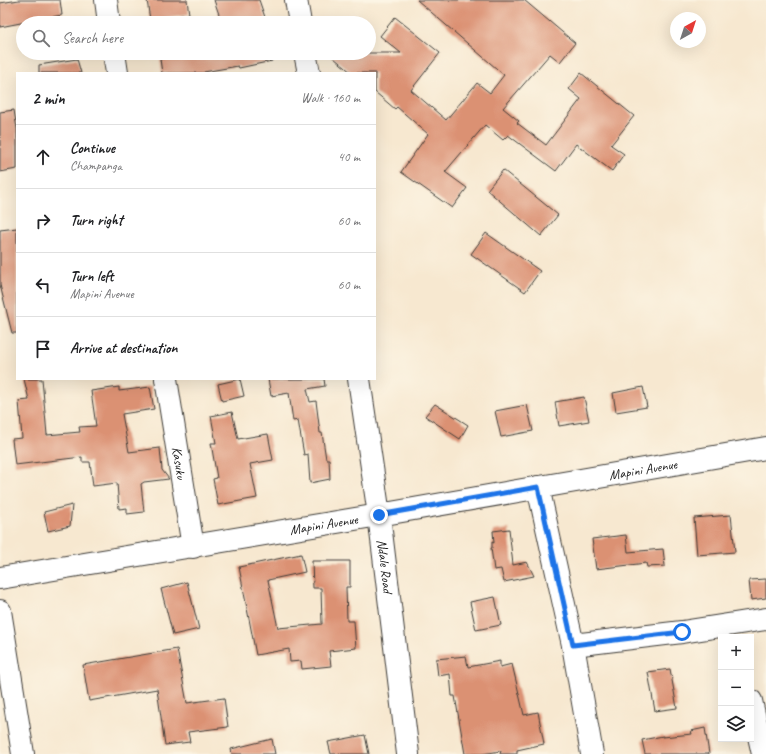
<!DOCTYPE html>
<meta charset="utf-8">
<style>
body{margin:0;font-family:Caveat,sans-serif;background:#f2f2f2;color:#202124}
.controls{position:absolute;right:12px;bottom:12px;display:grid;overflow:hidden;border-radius:0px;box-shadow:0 4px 16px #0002}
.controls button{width:36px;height:36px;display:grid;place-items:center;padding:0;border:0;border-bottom:1px solid #e0e0e0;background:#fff;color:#202124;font:20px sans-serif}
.compass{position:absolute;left:670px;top:12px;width:36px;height:36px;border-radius:50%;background:#fff;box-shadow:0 4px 16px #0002;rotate:39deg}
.stop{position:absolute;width:12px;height:12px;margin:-9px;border:3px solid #1a73e8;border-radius:50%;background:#fff}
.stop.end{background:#1a73e8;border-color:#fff;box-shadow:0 1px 4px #0008}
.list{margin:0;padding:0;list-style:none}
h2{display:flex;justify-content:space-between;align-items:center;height:52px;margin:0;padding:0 16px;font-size:17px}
h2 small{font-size:13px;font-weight:400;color:#757577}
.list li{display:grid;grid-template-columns:26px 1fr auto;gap:12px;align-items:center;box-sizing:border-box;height:64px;padding:0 16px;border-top:1px solid #e0e0e0}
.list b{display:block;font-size:15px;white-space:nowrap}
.list p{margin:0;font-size:13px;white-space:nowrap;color:#757577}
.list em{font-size:13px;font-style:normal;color:#757577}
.icon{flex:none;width:22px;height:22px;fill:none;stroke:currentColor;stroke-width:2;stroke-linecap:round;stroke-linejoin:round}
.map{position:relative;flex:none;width:766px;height:754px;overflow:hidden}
.search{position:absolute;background:#fff;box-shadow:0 4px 16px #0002;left:16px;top:16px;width:360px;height:44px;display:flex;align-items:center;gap:10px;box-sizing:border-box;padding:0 14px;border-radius:22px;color:#757577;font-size:15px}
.panel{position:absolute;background:#fff;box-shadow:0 4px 16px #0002;left:16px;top:72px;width:360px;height:308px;border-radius:0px}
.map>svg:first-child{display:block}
</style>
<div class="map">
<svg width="766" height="754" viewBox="0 0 766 754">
<rect width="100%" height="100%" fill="#fcf5e5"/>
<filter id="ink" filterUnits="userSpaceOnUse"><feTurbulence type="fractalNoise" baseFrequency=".025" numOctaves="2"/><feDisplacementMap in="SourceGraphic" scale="8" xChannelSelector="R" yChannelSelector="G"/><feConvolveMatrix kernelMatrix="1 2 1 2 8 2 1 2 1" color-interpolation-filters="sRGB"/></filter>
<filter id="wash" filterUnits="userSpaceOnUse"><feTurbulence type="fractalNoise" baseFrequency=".012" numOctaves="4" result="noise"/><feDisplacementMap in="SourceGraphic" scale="16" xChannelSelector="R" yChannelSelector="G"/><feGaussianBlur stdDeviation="0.9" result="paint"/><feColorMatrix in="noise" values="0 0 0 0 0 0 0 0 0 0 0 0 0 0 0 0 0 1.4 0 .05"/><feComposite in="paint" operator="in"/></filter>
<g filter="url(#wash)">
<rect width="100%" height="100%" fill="#f7e8d0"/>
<g id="blocks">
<g fill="#db9173">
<polygon points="19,0 60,0 62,15 0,27 0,3"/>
<polygon points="147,0 187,0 189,14 150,20"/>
<polygon points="214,0 259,0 267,23 222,23"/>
<polygon points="417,0 524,0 575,43 560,62 550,54 503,108 519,121 517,123 546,145 581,99 569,89 581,73 634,116 611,145 624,154 612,171 576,144 556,171 508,135 503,140 485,125 445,172 467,188 452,208 401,172 428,134 397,107 395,109 375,92 375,73 352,73 328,53 401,53 380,36 395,17 440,53 411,90 446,120 477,83 490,93 504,75"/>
<polygon points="203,53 276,53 277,57 272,59 272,61 239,68 238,66 204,72 204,73 162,73 160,59"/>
<polygon points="77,59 81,73 39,73 39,65"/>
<polygon points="14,110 17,129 17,169 0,172 0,112"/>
<polygon points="503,170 558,215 541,236 487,190"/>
<polygon points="17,228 17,333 12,333 0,285 0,230"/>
<polygon points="486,233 540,271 525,292 471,254"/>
<polygon points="24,379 42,379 47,435 80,432 79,427 96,426 91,391 119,387 119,391 150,387 154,409 122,414 129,452 160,448 162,470 169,479 144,482 141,484 144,512 127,514 127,508 119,509 117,483 93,486 90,462 82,462 82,457 15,465 12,439 22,438 19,401 29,400"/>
<polygon points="240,379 244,396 222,401 218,384"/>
<polygon points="268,379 324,379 325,386 307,389 310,402 316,401 320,433 322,433 326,459 329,459 330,479 310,483 308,454 304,455 298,420 293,421 289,393 271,396"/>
<polygon points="643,387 647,407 616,412 613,393"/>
<polygon points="584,397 589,421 559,426 555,402"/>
<polygon points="435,404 468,425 460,439 425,416"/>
<polygon points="527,405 533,431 501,437 495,411"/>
<polygon points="232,412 238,439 268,434 273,460 250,464 257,498 218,505 213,479 217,478 211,443 216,443 211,416"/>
<polygon points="72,505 70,526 48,531 44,512"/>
<polygon points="731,515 735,552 697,555 694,518"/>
<polygon points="509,529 513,565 527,562 534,576 504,582 501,569 494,570 491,548 492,548 492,542 494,543 493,531"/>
<polygon points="626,535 628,552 663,549 665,566 647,567 646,563 596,569 592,539"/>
<polygon points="301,554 305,572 268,580 278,628 322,624 321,588 313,588 312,561 350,561 350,587 346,587 347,621 354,621 356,648 329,651 331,666 302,669 301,661 290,662 289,649 256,655 239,567"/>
<polygon points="766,579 766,598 751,600 749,580"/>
<polygon points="187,582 199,629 173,635 161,589"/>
<polygon points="495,597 501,625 476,630 470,602"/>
<polygon points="177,649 187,703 224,698 228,727 188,732 190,742 165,745 157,689 89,701 83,665"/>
<polygon points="466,656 468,667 500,661 500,667 512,664 524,715 538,712 544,744 517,750 517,754 500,754 501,751 482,754 465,754 455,696 452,696 450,674 438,676 436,659"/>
<polygon points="670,669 677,708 655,711 648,672"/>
<polygon points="705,728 709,754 645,754 642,740 663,736 663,737 692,734 691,731"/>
<polygon points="365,735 369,754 331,754 328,742"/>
<polygon points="272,739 275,754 232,754 231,749"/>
</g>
</g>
</g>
<g filter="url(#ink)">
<use href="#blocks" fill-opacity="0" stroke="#3d3b37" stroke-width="1"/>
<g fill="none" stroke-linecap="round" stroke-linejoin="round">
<g stroke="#3d3b37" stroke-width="24">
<g id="minor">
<polyline points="106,0 109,23"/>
<polyline points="296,0 300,23"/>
<polyline points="114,53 117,73"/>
<polyline points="305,53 309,73"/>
<path id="s1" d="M166,379l27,168"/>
<path id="s2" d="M359,379l20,136 29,239"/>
<polyline points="538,487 573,645 592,754"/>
<path id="s3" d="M0,578l379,-63 387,-67"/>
<polyline points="0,611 23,754"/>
<polyline points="573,645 682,632 766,619"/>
<polyline points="751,701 763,754"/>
</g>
</g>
<use href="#minor" stroke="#fff" stroke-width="22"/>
</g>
</g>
<g fill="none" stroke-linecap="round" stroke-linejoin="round" filter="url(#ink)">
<polyline stroke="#1a73e8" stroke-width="5" points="379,515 538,487 573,645 682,632"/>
</g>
<g text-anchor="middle" stroke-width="3" stroke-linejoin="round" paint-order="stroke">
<g font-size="14" fill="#1c1c1c" stroke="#fcf5e5">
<text dy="5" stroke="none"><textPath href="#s1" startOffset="85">Kasuku</textPath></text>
<text dy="5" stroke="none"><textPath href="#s3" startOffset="652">Mapini Avenue</textPath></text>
<text dy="5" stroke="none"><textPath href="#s3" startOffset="328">Mapini Avenue</textPath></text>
<text dy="5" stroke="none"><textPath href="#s2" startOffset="189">Ndale Road</textPath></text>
</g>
</g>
</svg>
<div class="controls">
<button>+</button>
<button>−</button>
<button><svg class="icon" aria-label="layers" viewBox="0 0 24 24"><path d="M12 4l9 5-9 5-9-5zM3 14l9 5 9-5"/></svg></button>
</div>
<svg class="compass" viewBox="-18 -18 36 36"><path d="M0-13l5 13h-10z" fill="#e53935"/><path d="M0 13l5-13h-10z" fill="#757577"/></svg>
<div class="stop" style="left:682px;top:632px"></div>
<div class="stop end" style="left:379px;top:515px"></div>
<div class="search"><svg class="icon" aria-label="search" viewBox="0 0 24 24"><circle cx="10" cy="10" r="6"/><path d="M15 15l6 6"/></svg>Search here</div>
<section class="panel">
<h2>2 min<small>Walk · 160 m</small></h2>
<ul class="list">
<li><svg class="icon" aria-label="ahead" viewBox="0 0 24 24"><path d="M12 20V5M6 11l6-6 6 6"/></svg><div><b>Continue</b><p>Champanga</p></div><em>40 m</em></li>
<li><svg class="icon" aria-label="right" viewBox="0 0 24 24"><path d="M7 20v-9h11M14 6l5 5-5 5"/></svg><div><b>Turn right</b></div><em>60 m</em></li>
<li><svg class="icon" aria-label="left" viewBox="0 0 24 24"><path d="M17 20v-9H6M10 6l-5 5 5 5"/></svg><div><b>Turn left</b><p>Mapini Avenue</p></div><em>60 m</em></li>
<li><svg class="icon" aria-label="arrive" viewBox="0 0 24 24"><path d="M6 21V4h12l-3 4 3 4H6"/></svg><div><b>Arrive at destination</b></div></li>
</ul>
</section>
</div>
